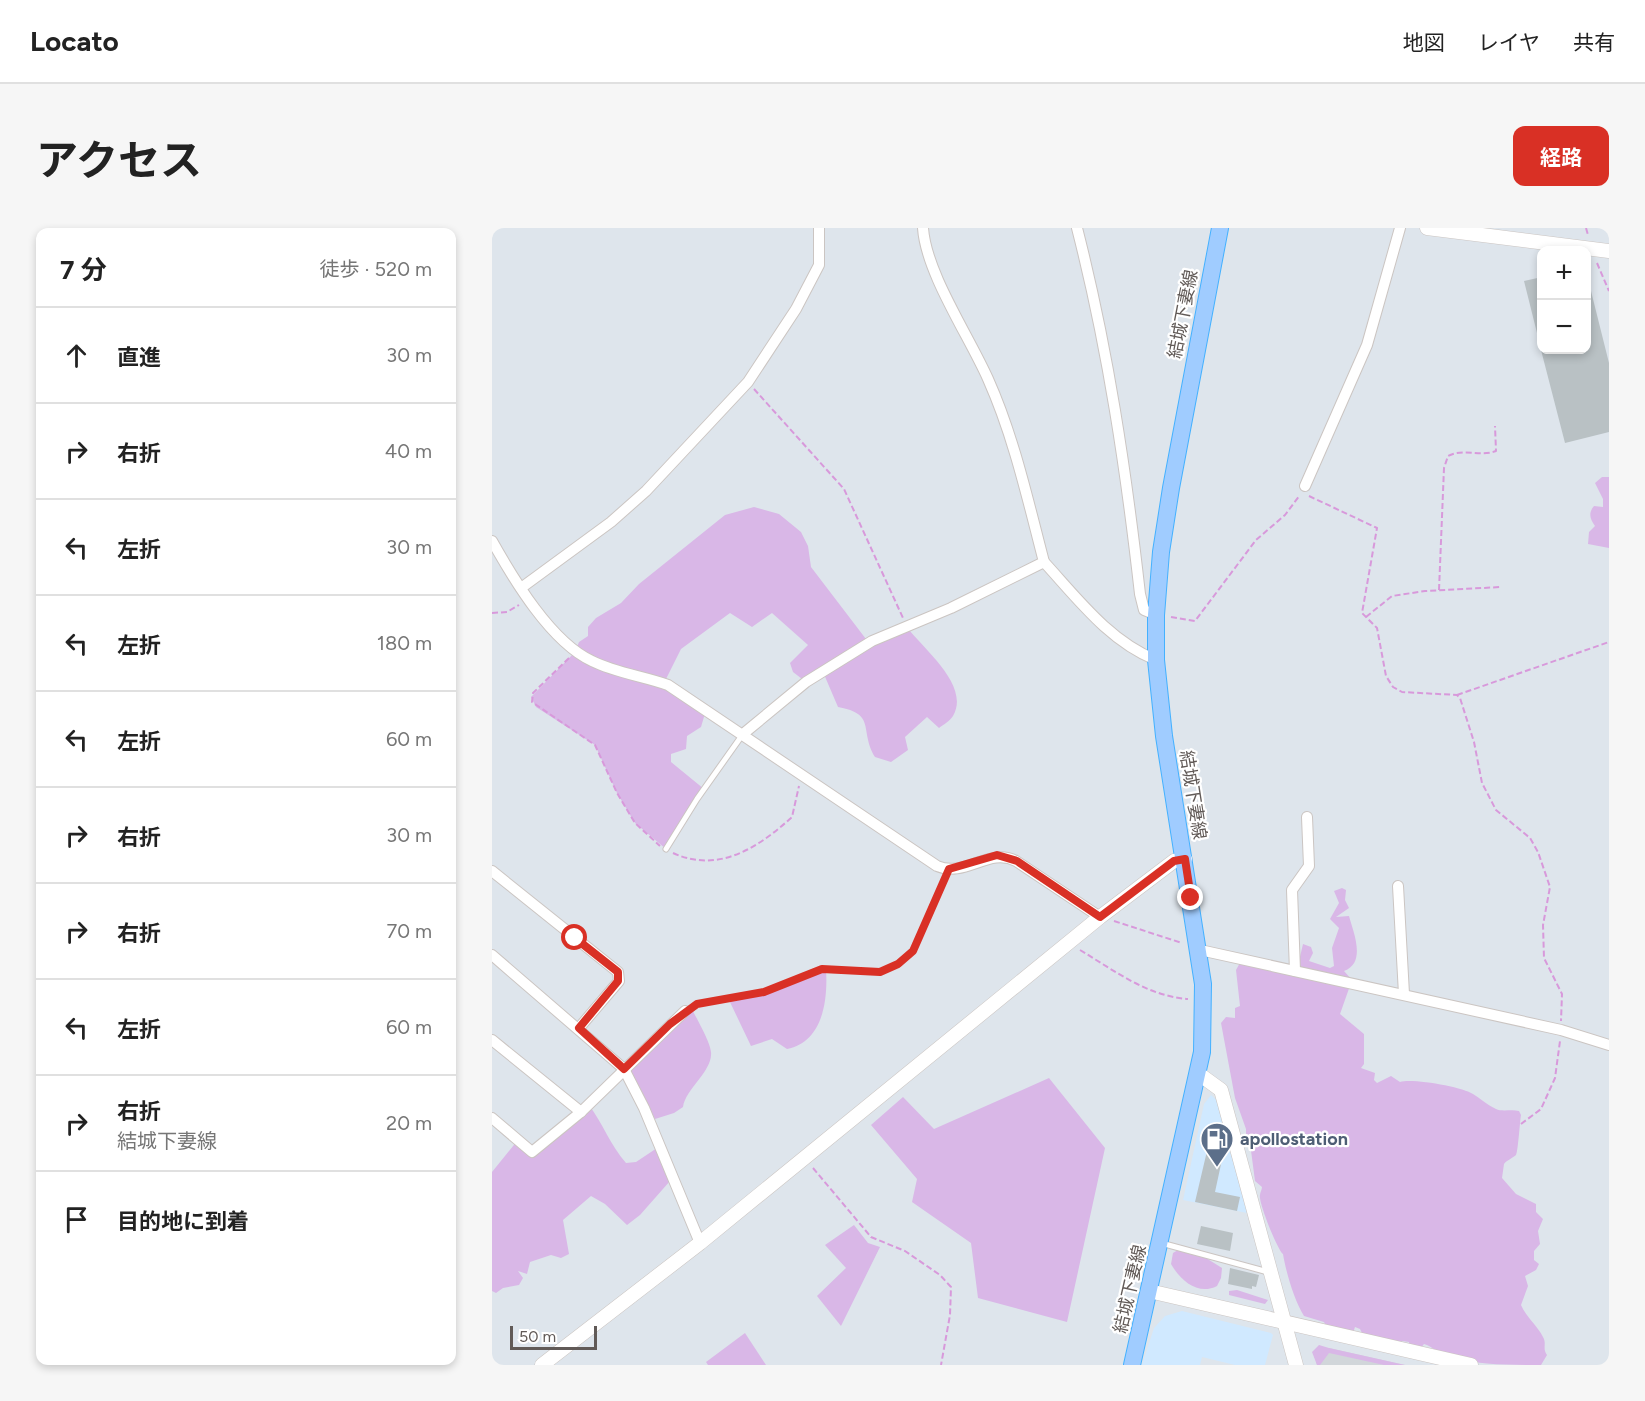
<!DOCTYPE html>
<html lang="ja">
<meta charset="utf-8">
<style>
body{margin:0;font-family:Figtree,"Noto Sans JP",sans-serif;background:#f6f6f6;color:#222}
.controls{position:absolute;right:18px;top:18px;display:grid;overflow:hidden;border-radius:12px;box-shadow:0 3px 9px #0003}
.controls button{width:54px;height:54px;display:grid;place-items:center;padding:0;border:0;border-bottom:2px solid #e0e0e0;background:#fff;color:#222;font:30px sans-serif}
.scale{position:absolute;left:18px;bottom:15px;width:87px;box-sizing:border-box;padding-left:6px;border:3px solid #615a57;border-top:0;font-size:16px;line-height:21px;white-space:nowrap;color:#615a57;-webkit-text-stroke:4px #fff;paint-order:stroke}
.stop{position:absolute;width:18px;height:18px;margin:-14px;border:4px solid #d93025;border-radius:50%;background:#fff}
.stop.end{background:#d93025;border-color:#fff;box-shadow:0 2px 6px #0008}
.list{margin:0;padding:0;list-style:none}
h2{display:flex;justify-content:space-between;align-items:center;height:78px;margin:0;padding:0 24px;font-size:26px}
h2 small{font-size:20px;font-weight:400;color:#767676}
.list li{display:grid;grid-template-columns:39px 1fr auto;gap:18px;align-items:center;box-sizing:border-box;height:96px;padding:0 24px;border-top:2px solid #e0e0e0}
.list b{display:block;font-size:22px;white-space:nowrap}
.list p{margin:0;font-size:20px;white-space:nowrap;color:#767676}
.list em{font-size:20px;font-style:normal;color:#767676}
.icon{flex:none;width:33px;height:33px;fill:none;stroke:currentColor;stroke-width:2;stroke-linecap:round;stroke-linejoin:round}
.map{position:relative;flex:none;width:1117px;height:1137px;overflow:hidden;border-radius:12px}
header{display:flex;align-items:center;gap:36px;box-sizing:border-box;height:84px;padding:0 30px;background:#fff;border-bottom:2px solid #e0e0e0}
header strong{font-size:28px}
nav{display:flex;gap:33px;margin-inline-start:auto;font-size:21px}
.intro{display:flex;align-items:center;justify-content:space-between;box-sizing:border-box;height:144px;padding:0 36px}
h1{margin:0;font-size:42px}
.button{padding:15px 27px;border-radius:12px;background:#d93025;color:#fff;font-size:21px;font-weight:700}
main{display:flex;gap:36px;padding:0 36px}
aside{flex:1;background:#fff;border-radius:12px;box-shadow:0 3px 9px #0003}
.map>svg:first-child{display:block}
</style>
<header>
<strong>Locato</strong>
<nav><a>地図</a><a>レイヤ</a><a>共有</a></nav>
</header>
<div class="intro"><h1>アクセス</h1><a class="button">経路</a></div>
<main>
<aside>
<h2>7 分<small>徒歩 · 520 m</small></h2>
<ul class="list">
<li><svg class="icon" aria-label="ahead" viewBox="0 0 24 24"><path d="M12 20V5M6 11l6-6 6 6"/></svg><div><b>直進</b></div><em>30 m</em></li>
<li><svg class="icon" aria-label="right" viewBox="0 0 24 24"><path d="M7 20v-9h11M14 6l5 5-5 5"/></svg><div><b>右折</b></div><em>40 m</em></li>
<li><svg class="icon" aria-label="left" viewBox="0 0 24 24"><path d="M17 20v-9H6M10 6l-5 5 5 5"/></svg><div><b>左折</b></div><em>30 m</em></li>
<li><svg class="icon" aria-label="left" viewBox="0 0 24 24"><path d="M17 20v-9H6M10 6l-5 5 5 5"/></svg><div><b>左折</b></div><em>180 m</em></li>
<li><svg class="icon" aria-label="left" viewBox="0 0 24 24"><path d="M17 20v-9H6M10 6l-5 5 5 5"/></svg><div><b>左折</b></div><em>60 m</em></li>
<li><svg class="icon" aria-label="right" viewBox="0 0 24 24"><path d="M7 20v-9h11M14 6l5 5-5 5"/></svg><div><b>右折</b></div><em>30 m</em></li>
<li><svg class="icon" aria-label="right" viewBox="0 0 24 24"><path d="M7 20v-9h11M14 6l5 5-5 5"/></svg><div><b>右折</b></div><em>70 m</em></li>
<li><svg class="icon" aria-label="left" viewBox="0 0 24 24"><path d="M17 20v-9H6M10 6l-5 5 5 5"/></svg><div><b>左折</b></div><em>60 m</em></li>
<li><svg class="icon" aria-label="right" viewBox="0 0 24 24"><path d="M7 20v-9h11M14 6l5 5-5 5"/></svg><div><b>右折</b><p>結城下妻線</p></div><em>20 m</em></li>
<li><svg class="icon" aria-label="arrive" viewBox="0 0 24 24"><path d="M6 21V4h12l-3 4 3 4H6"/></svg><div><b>目的地に到着</b></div></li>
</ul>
</aside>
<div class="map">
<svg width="1117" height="1137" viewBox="0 0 1117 1137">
<rect width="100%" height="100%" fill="#dee5ec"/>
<g fill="#d0e9ff">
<polygon points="719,867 730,877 755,985 691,972 712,876"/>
<polygon points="690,1083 779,1105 781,1107 773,1137 743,1137 710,1129 708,1137 650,1137 662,1100 673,1088"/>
</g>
<polygon fill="#d1d6da" points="837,1120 913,1137 825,1137 824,1134"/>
<g fill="#d9b7e7">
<path d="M1110,249h7v71l-21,-4 1,-12 6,-6c-5,-7 -7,-13 -1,-20l9,1v-8l-8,-16z"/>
<path d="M262,279l25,7 22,18 7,14 3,21 58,76 37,-17c16,22 65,59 47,90 -3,5 -10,9 -14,12l-12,-11 -22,20 3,13 -17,12 -16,-5c-16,-27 2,-43 -37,-50l-15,-35 -17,10 -13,-10 -3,-9 18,-18 -36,-32 -20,14 -22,-14 -49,36 -17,34 42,27 -5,17 -14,9 -1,13 -15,5v8l33,27 -38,60 -31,-26 -18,-30 -22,-48 -59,-38 -5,-10 44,-45 4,-10 9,-6v-9l8,-9 25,-15 18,-19 86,-69z"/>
<path d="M850,660l4,2 -1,10 4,8 -13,9 13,-1c4,15 18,47 -5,55l8,9 -12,34 24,20v30l-3,4 14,5 -1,7 3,3 14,-7 9,6c12,-4 63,5 73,12 7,4 14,11 23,15 6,3 16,0 23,2l2,4c-1,5 -3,37 -5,40 -3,3 -9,5 -12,9l-2,14 14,16 20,10v8l7,7 -5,12 2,13 -6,7v9l5,4 -3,6 -11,6 3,10 -7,19c5,12 16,20 22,32 4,7 -1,11 4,18l-6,10c-32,0 -62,0 -92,-8 -10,-2 -15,-10 -25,-13l-4,5 -11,-3v-4l-7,-1 -4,5 -35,-11 -3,-6 -5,-2 -2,6 -27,-7 -2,-4 -20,-6c-10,-16 -18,-44 -21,-62 -6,-5 -25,-53 -23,-59 0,-3 2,-5 2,-8l-7,-6 -5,-38 -4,-1v-13l-11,-31 -14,-75 5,-6 9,1v-10l5,-2 -4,-36 5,-9 47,5 11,-5 4,-17 8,3 2,6 -4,8 21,7 4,-2 -2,-18 7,-20 -9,-9 9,-16 -5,-12z"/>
<path d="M334,741c2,31 -3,73 -39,80l-15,-10 -21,7 -22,-46 1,-4 34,-4z"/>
<path d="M199,779c5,11 19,34 20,45 2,19 -25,36 -28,55l-9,6 -19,6 -27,-50z"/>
<polygon points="557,850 613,920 575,1094 486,1070 479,1015 420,974 425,951 379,897 411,869 442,901"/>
<path d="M96,876c15,19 22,41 38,59l10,-1 21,-14 13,33 -30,34 -13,10 -22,-21 -14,-8 -28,24 6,34 -8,4 -10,-3 -21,7 -3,12 -9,-3 5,7 -4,7 -16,3 -7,5 -4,-2v-119l26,-32 15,12z"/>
<polygon points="362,997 376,1015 388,1019 349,1098 325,1068 354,1040 333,1017"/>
<path d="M686,1022l28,8 16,10 -1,10 -4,8c-19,10 -37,-6 -46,-22l2,-11z"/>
<polygon points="745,1062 776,1072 773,1076 737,1067 737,1063"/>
<polygon points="253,1105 274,1137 216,1137 214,1134"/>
<polygon points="827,1117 837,1120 913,1137 892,1137 837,1125 828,1137 825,1137 820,1124"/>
</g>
<g fill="#b9c1c4">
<polygon points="1050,49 1050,109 1046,109 1032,53"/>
<polygon points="1098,59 1117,135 1117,204 1073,215 1049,122 1095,122 1095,60"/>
<polygon points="719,906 732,909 734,913 723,964 748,969 745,983 703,974"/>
<polygon points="709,998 741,1005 738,1023 705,1016"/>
<polygon points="738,1040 767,1047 764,1059 760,1058 760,1061 736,1056"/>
</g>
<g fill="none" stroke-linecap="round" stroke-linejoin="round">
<g stroke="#cbc5c2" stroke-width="7">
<g id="service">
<polyline points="174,621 205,571 251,506"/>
<polyline points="669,1015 776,1044"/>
</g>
</g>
<g stroke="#cbc5c2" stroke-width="12">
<g id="minor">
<path d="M585,0c31,121 49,242 63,366l4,16 12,5"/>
<polyline points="813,258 875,117 908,0"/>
<path d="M0,313c22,39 59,101 100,120 24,12 51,15 76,24l269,181c28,12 52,-19 79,-5l84,56"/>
<path d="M552,334c33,36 65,79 112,98"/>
<polyline points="29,360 119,294 154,263 256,154 304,81 327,37 327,0"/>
<path d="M251,506l63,-52 66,-41 79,-33 93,-46c-16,-61 -30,-125 -56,-183 -19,-43 -62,-106 -65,-151"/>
<polyline points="0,643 126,744 127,753 87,800"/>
<polyline points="906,658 912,766"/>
<polyline points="708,722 1069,802 1117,817"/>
<polyline points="0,727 132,841 152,880 208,1015"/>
<polyline points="803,743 800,662 817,638 815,589"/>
<polyline points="0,812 89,884"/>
<polyline points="0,890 40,924 89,884 193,783"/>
</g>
</g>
<g stroke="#cbc5c2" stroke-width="15">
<g id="tertiary">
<polyline points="935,0 1117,23"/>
<polyline points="707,846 729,862 804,1137"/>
<polyline points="657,1063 979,1137"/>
<polyline points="50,1137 208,1015 608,689 682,633 693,631"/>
</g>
</g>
<g stroke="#44b1ff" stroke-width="18">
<polyline id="primary" points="640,1137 710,824 711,756 672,508 664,432 664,387 669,324 679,260 728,0"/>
</g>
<g stroke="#d899db" stroke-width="2" stroke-dasharray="6 3" stroke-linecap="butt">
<polyline points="1094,0 1096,7"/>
<polyline points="1105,35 1117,63"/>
<polyline points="262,161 352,261 411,390"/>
<polyline points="817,268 885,300 870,385 885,400 894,448 901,459 910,464 965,467 968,470 982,514 990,555 1004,582 1038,610 1046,624 1058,659 1051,697 1052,730 1070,766 1069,793"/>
<path d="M947,362l5,-122 4,-12c15,-8 33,1 48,-5l-1,-25"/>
<polyline points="0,385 15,384 27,377"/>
<polyline points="679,389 703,393 764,312 793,287 808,267"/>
<polyline points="874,389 900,368 933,363 1009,359"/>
<polyline points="77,430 41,465 40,474 103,517 125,565 143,595 168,618"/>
<polyline points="965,467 1117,414"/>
<path d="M181,625c46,21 86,-6 119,-36l7,-31"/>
<polyline points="622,693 690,715"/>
<path d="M588,722c35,21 67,46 108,49"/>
<polyline points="203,778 217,772 272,764 330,742 388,744 407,737 421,723 451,651"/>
<polyline points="1029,896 1049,881 1063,850 1068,813"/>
<polyline points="321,940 379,1009 413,1023 448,1047 459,1059 458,1087 449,1137"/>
</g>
<use href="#service" stroke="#fff" stroke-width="5"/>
<use href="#minor" stroke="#fff" stroke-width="10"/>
<use href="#tertiary" stroke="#fff" stroke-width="14"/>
<use href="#primary" stroke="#a0ccff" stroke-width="16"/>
</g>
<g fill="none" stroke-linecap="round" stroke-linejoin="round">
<polyline stroke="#d93025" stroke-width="8" points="83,710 126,744 126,753 87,800 132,841 178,796 205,776 272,764 330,741 388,744 406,736 421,723 457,641 505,627 525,633 608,689 682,633 693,631 699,670"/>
</g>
<defs>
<g id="fuel-pin" transform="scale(1.725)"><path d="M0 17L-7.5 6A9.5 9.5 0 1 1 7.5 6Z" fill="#5c6f8a" stroke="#fff"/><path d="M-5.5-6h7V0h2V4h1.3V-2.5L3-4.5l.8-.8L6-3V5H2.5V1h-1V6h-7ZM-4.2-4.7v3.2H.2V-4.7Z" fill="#fff"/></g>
</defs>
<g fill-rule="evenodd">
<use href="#fuel-pin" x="725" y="911"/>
</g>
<g text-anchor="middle" stroke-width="4.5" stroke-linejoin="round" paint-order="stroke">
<g font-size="18" fill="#615a57" stroke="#fff">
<text transform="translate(691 86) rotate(-79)" y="6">結城下妻線</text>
<text transform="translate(701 567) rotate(81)" y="6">結城下妻線</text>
<text transform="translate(638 1061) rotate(-77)" y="6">結城下妻線</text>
</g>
<g font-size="18" font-weight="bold" fill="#4e5e75" stroke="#fff" text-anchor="start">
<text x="748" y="917">apollostation</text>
</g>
</g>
</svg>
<div class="controls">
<button>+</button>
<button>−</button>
</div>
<div class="scale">50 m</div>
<div class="stop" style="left:83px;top:710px"></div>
<div class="stop end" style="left:699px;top:670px"></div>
</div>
</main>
